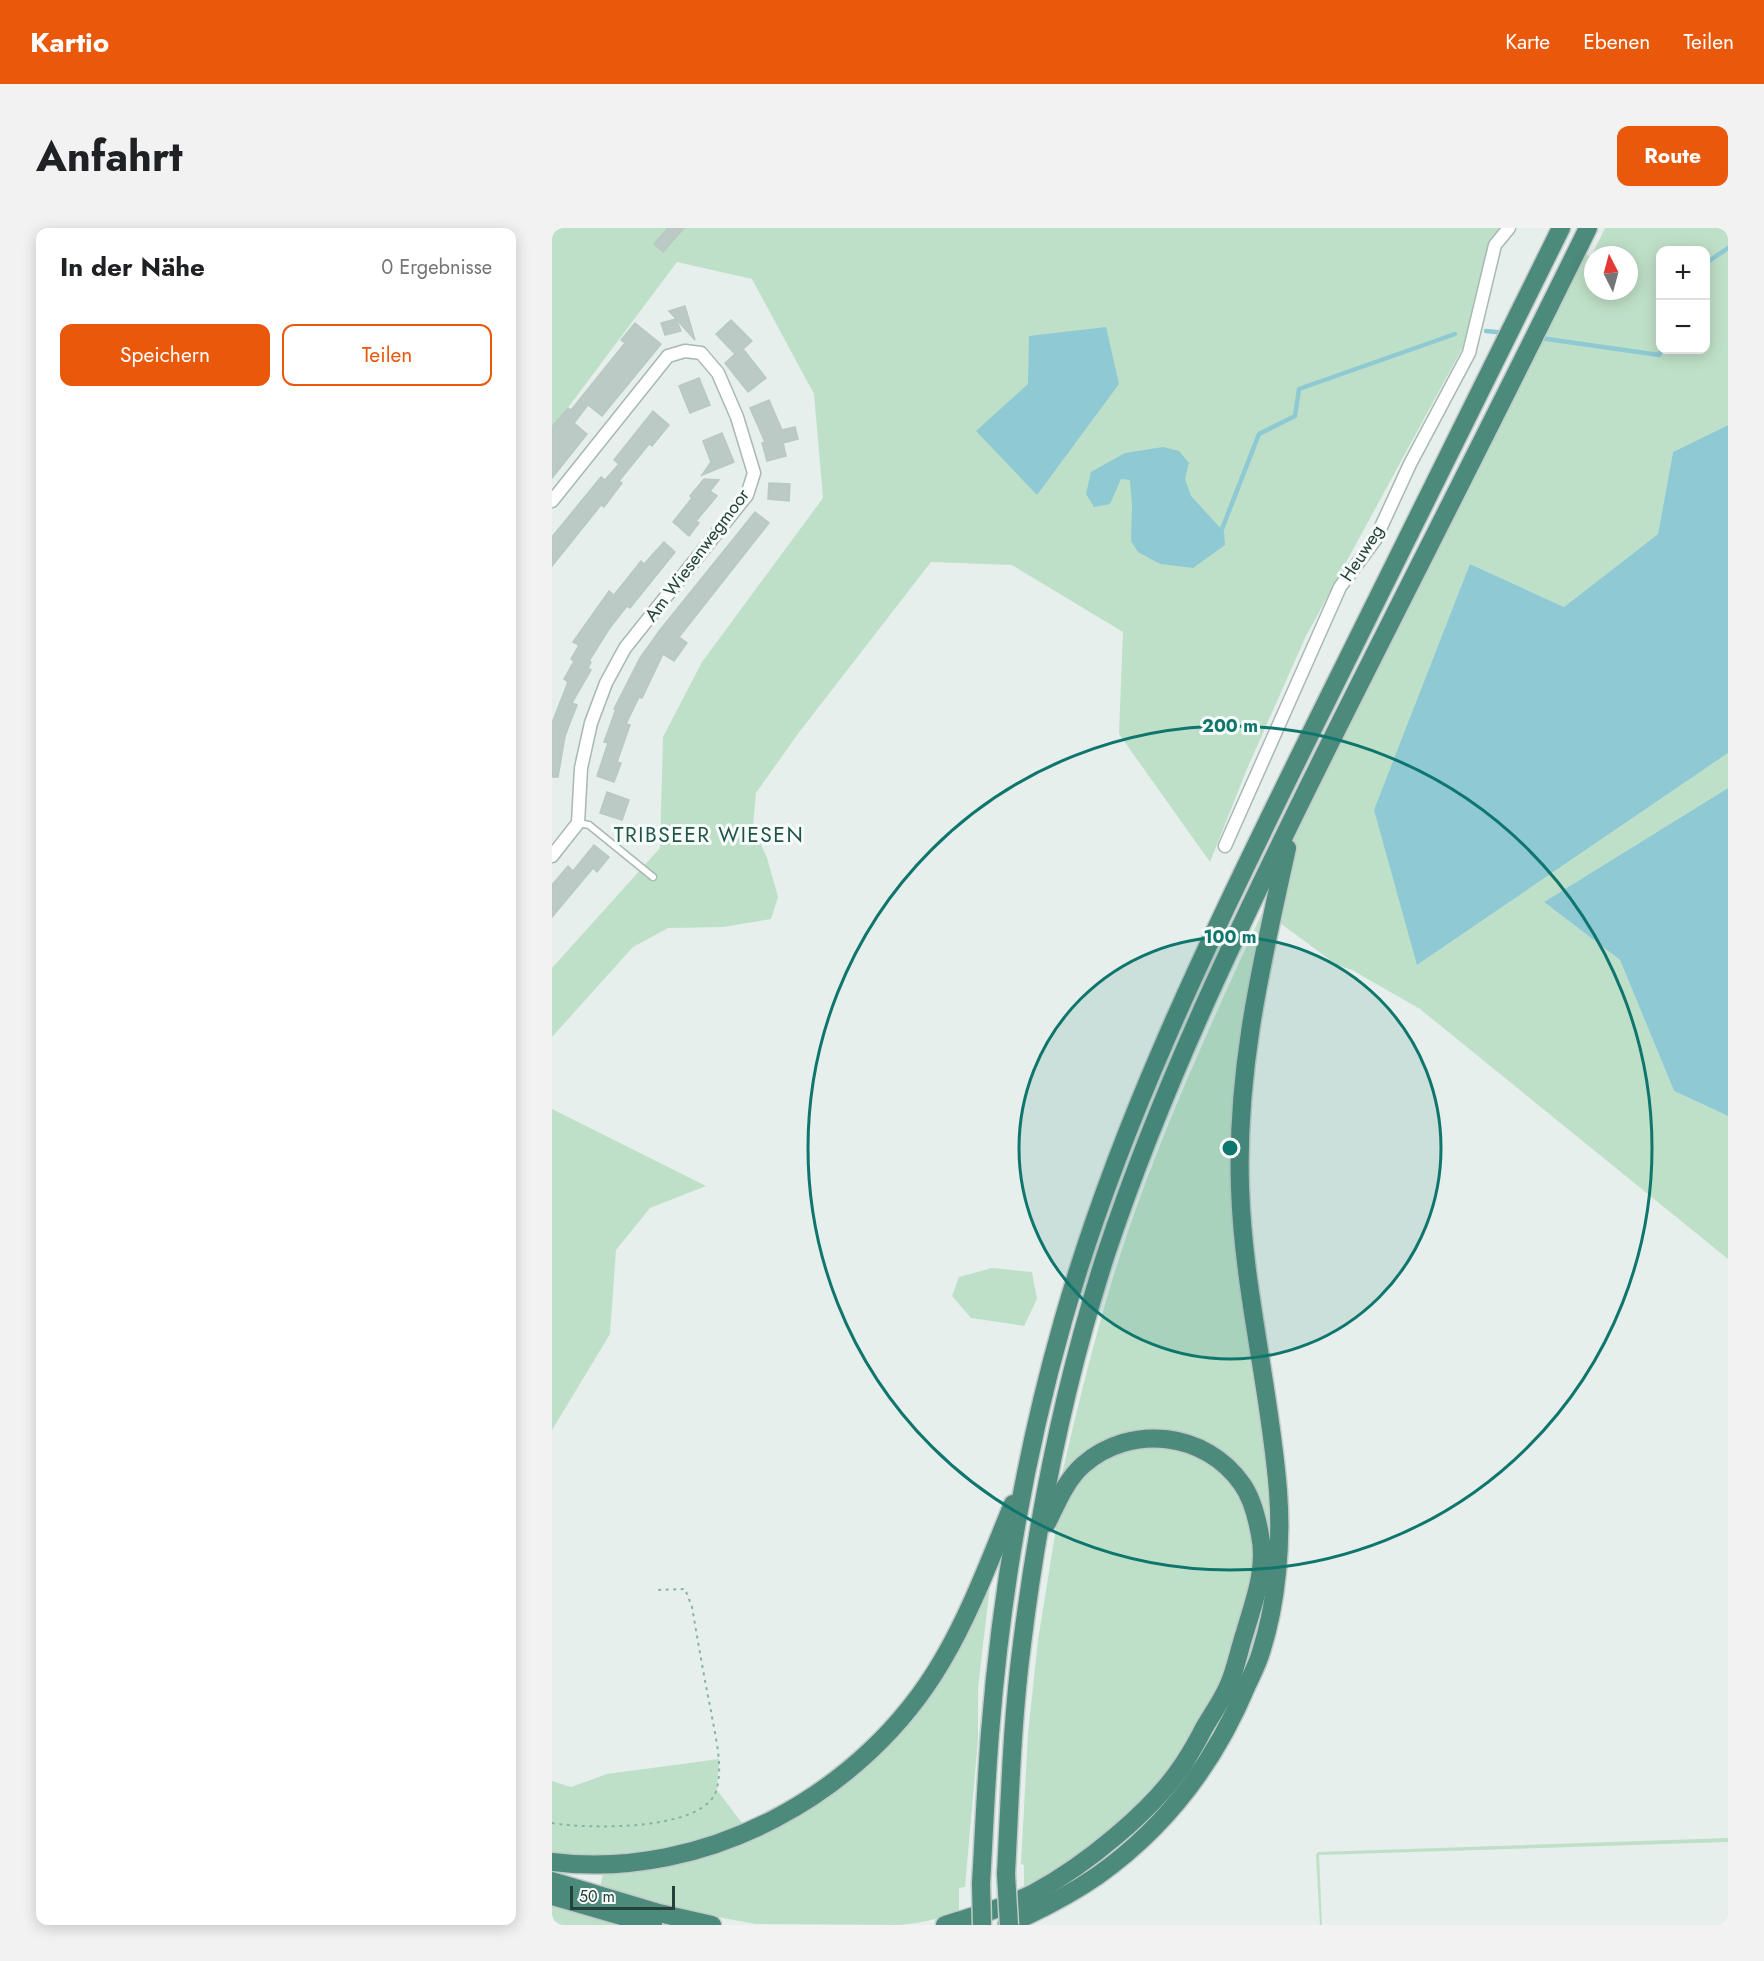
<!DOCTYPE html>
<html lang="de">
<meta charset="utf-8">
<style>
body{margin:0;font-family:Jost,sans-serif;background:#f2f2f2;color:#202124}
.controls{position:absolute;right:18px;top:18px;display:grid;overflow:hidden;border-radius:12px;box-shadow:0 3px 15px #0003}
.controls button{width:54px;height:54px;display:grid;place-items:center;padding:0;border:0;border-bottom:2px solid #e0e0e0;background:#fff;color:#202124;font:30px sans-serif}
.compass{position:absolute;left:1032px;top:18px;width:54px;height:54px;border-radius:50%;background:#fff;box-shadow:0 3px 15px #0003;rotate:354deg}
.scale{position:absolute;left:18px;bottom:15px;width:105px;box-sizing:border-box;padding-left:6px;border:3px solid #24423a;border-top:0;font-size:16px;line-height:21px;white-space:nowrap;color:#24423a;-webkit-text-stroke:4px #f7fbf9;paint-order:stroke}
.list{margin:0;padding:0;list-style:none}
h2{display:flex;justify-content:space-between;align-items:center;height:78px;margin:0;padding:0 24px;font-size:26px}
h2 small{font-size:20px;font-weight:400;color:#757577}
.actions{display:flex;gap:12px;padding:18px 24px}
.actions a{flex:1;padding:14px 0;border:2px solid #ea580c;border-radius:12px;text-align:center;font-size:21px;color:#ea580c}
.actions .main{background:#ea580c;color:#fff}
.map{position:relative;flex:none;width:1176px;height:1697px;overflow:hidden;border-radius:12px}
header{display:flex;align-items:center;gap:36px;box-sizing:border-box;height:84px;padding:0 30px;background:#ea580c;color:#fff}
header strong{font-size:28px}
nav{display:flex;gap:33px;margin-inline-start:auto;font-size:21px}
.intro{display:flex;align-items:center;justify-content:space-between;box-sizing:border-box;height:144px;padding:0 36px}
h1{margin:0;font-size:42px}
.button{padding:15px 27px;border-radius:12px;background:#ea580c;color:#fff;font-size:21px;font-weight:700}
main{display:flex;gap:36px;padding:0 36px}
aside{flex:1;background:#fff;border-radius:12px;box-shadow:0 3px 15px #0003}
.map>svg:first-child{display:block}
</style>
<header>
<strong>Kartio</strong>
<nav><a>Karte</a><a>Ebenen</a><a>Teilen</a></nav>
</header>
<div class="intro"><h1>Anfahrt</h1><a class="button">Route</a></div>
<main>
<aside>
<h2>In der Nähe<small>0 Ergebnisse</small></h2>
<ul class="list">
</ul>
<div class="actions"><a class="main">Speichern</a><a>Teilen</a></div>
</aside>
<div class="map">
<svg width="1176" height="1697" viewBox="0 0 1176 1697">
<rect width="100%" height="100%" fill="#e6efeb"/>
<g fill="#bfe0c8" fill-rule="evenodd">
<polygon points="0,0 949,0 933,39 911,119 753,410 695,541 658,634 567,506 571,404 460,337 379,334 245,507 204,565 201,598 215,630 226,669 219,691 171,699 116,700 81,719 0,809 0,740 108,620 111,509 150,434 271,270 262,166 200,51 125,34 0,201"/>
<path d="M1053,0h123v197l-55,27 -15,82 -94,73 -94,-43 -53,401 311,-212v35l-184,114 76,58 54,131 54,25v143l-308,-250 -68,-39 -15,-5 -57,-42 14,-107 284,-567 13,8zM1108,22h46v100h-46zM1041,27h36v36h-36z"/>
<path d="M720,663l-35,185 34,417v72l-12,65 -9,31 -25,61 -65,91 -50,45 -67,43 162,-160 62,-188c-9,-24 -19,-48 -29,-72 -3,-7 -6,-19 -11,-25 -29,-28 -80,-33 -116,-18 -19,8 -33,23 -46,37l-3,-1c15,-65 31,-130 50,-193 41,-135 102,-263 160,-390z"/>
<polygon points="0,881 154,958 98,980 64,1022 58,1106 0,1202"/>
<polygon points="440,1040 480,1044 485,1071 472,1098 419,1090 400,1068 407,1049"/>
<polygon points="568,1219 635,1219 684,1257 702,1302 700,1356 669,1461 610,1554 569,1596 493,1650 472,1660 472,1637 469,1636 476,1506 486,1412 505,1294 522,1256"/>
<polygon points="440,1340 426,1460 426,1512 413,1659 407,1660 407,1686 365,1695 348,1697 204,1696 143,1685 48,1660 52,1640 164,1621 343,1504"/>
<polygon points="167,1531 165,1562 196,1603 166,1615 0,1634 0,1553 19,1559 55,1546"/>
<polygon points="1176,1610 1176,1614 767,1627 770,1697 768,1697 764,1627 766,1624"/>
<polygon points="0,1668 91,1697 0,1697"/>
</g>
<g fill="#8ec9d4">
<polygon points="554,99 567,156 485,267 424,203 476,156 477,108"/>
<polygon points="1176,197 1176,525 865,737 822,582 918,336 1012,379 1106,306 1121,224"/>
<polygon points="611,219 627,223 637,235 633,251 639,268 672,304 673,317 641,340 608,336 586,324 579,313 580,277 578,252 569,251 558,276 542,279 534,266 539,244 573,225"/>
<polygon points="1176,560 1176,888 1122,863 1068,732 992,674"/>
</g>
<g fill="none" stroke-linecap="round" stroke-linejoin="round">
<g stroke="#8ec9d4" stroke-width="4.5">
<polyline points="1154,35 1176,20"/>
<polyline points="934,103 953,105"/>
<polyline points="988,110 1107,127 1110,122"/>
<polyline points="670,301 707,206 743,188 747,161 903,106"/>
</g>
</g>
<g fill="#bbcac4" stroke="#b8c9c2" stroke-width="1.5">
<polygon points="116,0 132,0 111,24 102,16"/>
<polygon points="133,78 143,112 117,83"/>
<polygon points="124,91 129,103 113,107 109,95"/>
<polygon points="179,92 200,113 191,121 214,150 196,164 173,135 183,126 164,106"/>
<polygon points="83,95 109,116 50,188 36,177 22,195 35,206 0,250 0,199 16,180 19,182 73,115 69,112"/>
<polygon points="147,150 158,177 138,185 127,158"/>
<polygon points="217,172 230,202 243,199 246,211 231,215 234,228 215,233 210,215 213,214 198,180"/>
<polygon points="101,183 117,197 100,218 97,216 67,253 70,255 52,279 49,277 0,338 0,309 49,249 53,252 67,236 62,232"/>
<polygon points="170,205 182,234 150,247 159,234 151,213"/>
<polygon points="152,251 167,252 158,263 165,268 144,293 147,295 137,308 121,294 140,270 138,268"/>
<polygon points="217,255 238,256 237,273 216,271"/>
<polygon points="203,284 217,295 127,409 135,415 122,433 111,426 90,470 87,469 74,496 78,497 65,534 69,535 62,554 45,548 56,515 52,514 64,481 62,481 88,430 108,402"/>
<polygon points="112,314 123,324 78,380 75,378 57,401 37,433 39,434 36,440 39,442 20,475 25,477 13,508 6,549 0,549 0,495 16,454 12,451 22,433 19,431 27,417 21,414 57,363 62,367 89,333 92,336"/>
<polygon points="55,564 77,572 70,592 48,585"/>
<polygon points="42,617 57,629 45,644 41,640 0,689 0,657 16,638 21,643"/>
</g>
<g fill="none" stroke-linecap="round" stroke-linejoin="round">
<g stroke="#a8b8b2" stroke-width="9">
<polyline id="service" points="26,595 37,597 101,649"/>
</g>
<g stroke="#a8b8b2" stroke-width="15">
<g id="minor">
<polyline points="0,273 116,128 133,123 149,125 166,145 185,189 202,245 195,267 73,420 54,455 39,495 29,540 26,595 0,628"/>
<polyline points="673,618 788,359 823,312 858,236 917,125 943,17 957,0"/>
</g>
</g>
<g stroke="#c2cac8" stroke-width="21">
<g id="trunk">
<path d="M0,1634c154,19 313,-69 390,-201 29,-49 49,-104 71,-157"/>
<path d="M454,1646c4,-77 6,-154 16,-230 16,-129 44,-266 84,-390 59,-177 141,-344 224,-511 86,-172 174,-343 258,-515"/>
<polyline points="0,1653 107,1685 160,1697"/>
<path d="M429,1656c3,-51 5,-101 9,-151 11,-139 35,-279 73,-412 56,-198 147,-382 237,-566 87,-176 174,-352 261,-527"/>
<polyline points="0,1668 101,1697"/>
<path d="M393,1697c30,-9 61,-18 89,-32 50,-27 119,-82 150,-130 7,-11 14,-23 20,-35 8,-14 19,-29 25,-44 7,-16 10,-34 16,-52 9,-31 22,-63 15,-97 -3,-17 -8,-37 -18,-51 -36,-52 -111,-61 -159,-19 -17,15 -26,38 -36,58"/>
<path d="M455,1697c31,-14 61,-29 90,-49 68,-48 118,-114 150,-191 5,-11 11,-22 14,-33 16,-50 21,-109 17,-161 -8,-102 -35,-202 -38,-304 -4,-119 22,-225 47,-339"/>
</g>
</g>
<path stroke="#86b3a5" stroke-width="2" stroke-dasharray="3 4.5" stroke-linecap="butt" d="M0,1595c34,6 156,9 165,-35 6,-25 -2,-52 -6,-77 -7,-34 -13,-69 -19,-104l-7,-18 -29,1"/>
<use href="#service" stroke="#fff" stroke-width="6"/>
<use href="#minor" stroke="#fff" stroke-width="12"/>
<use href="#trunk" stroke="#4c8a7c" stroke-width="18"/>
<g stroke="#c2cac8" stroke-width="21" stroke-linecap="butt">
<g id="trunk-bridge">
<polyline points="454,1646 457,1697"/>
<polyline points="429,1656 430,1697"/>
</g>
</g>
<use href="#trunk-bridge" stroke="#4c8a7c" stroke-width="18"/>
</g>
<circle cx="678" cy="920" r="211" fill="#0f766e" fill-opacity=".12"/>
<g fill="none" stroke="#0f766e" stroke-width="3">
<circle cx="678" cy="920" r="211"/>
<circle cx="678" cy="920" r="422"/>
</g>
<g text-anchor="middle" stroke-width="6" stroke-linejoin="round" paint-order="stroke">
<g font-size="18" fill="#24423a" stroke="#f7fbf9">
<text transform="translate(810 325) rotate(-57)" y="6">Heuweg</text>
<text transform="translate(145 327) rotate(-53)" y="6">Am Wiesenwegmoor</text>
</g>
<g font-size="21" letter-spacing="1.5" fill="#1f5548" stroke="#f7fbf9">
<text x="157" y="614">TRIBSEER WIESEN</text>
</g>
</g>
<circle cx="678" cy="920" r="9" fill="#0f766e" stroke="#f7fbf9" stroke-width="3"/>
<g font-size="18" text-anchor="middle" font-weight="bold" fill="#0f766e" stroke="#f7fbf9" stroke-width="6" stroke-linejoin="round" paint-order="stroke">
<text x="678" y="504">200 m</text>
<text x="678" y="715">100 m</text>
</g>
</svg>
<div class="controls">
<button>+</button>
<button>−</button>
</div>
<svg class="compass" viewBox="-18 -18 36 36"><path d="M0-13l5 13h-10z" fill="#e53935"/><path d="M0 13l5-13h-10z" fill="#757577"/></svg>
<div class="scale">50 m</div>
</div>
</main>
